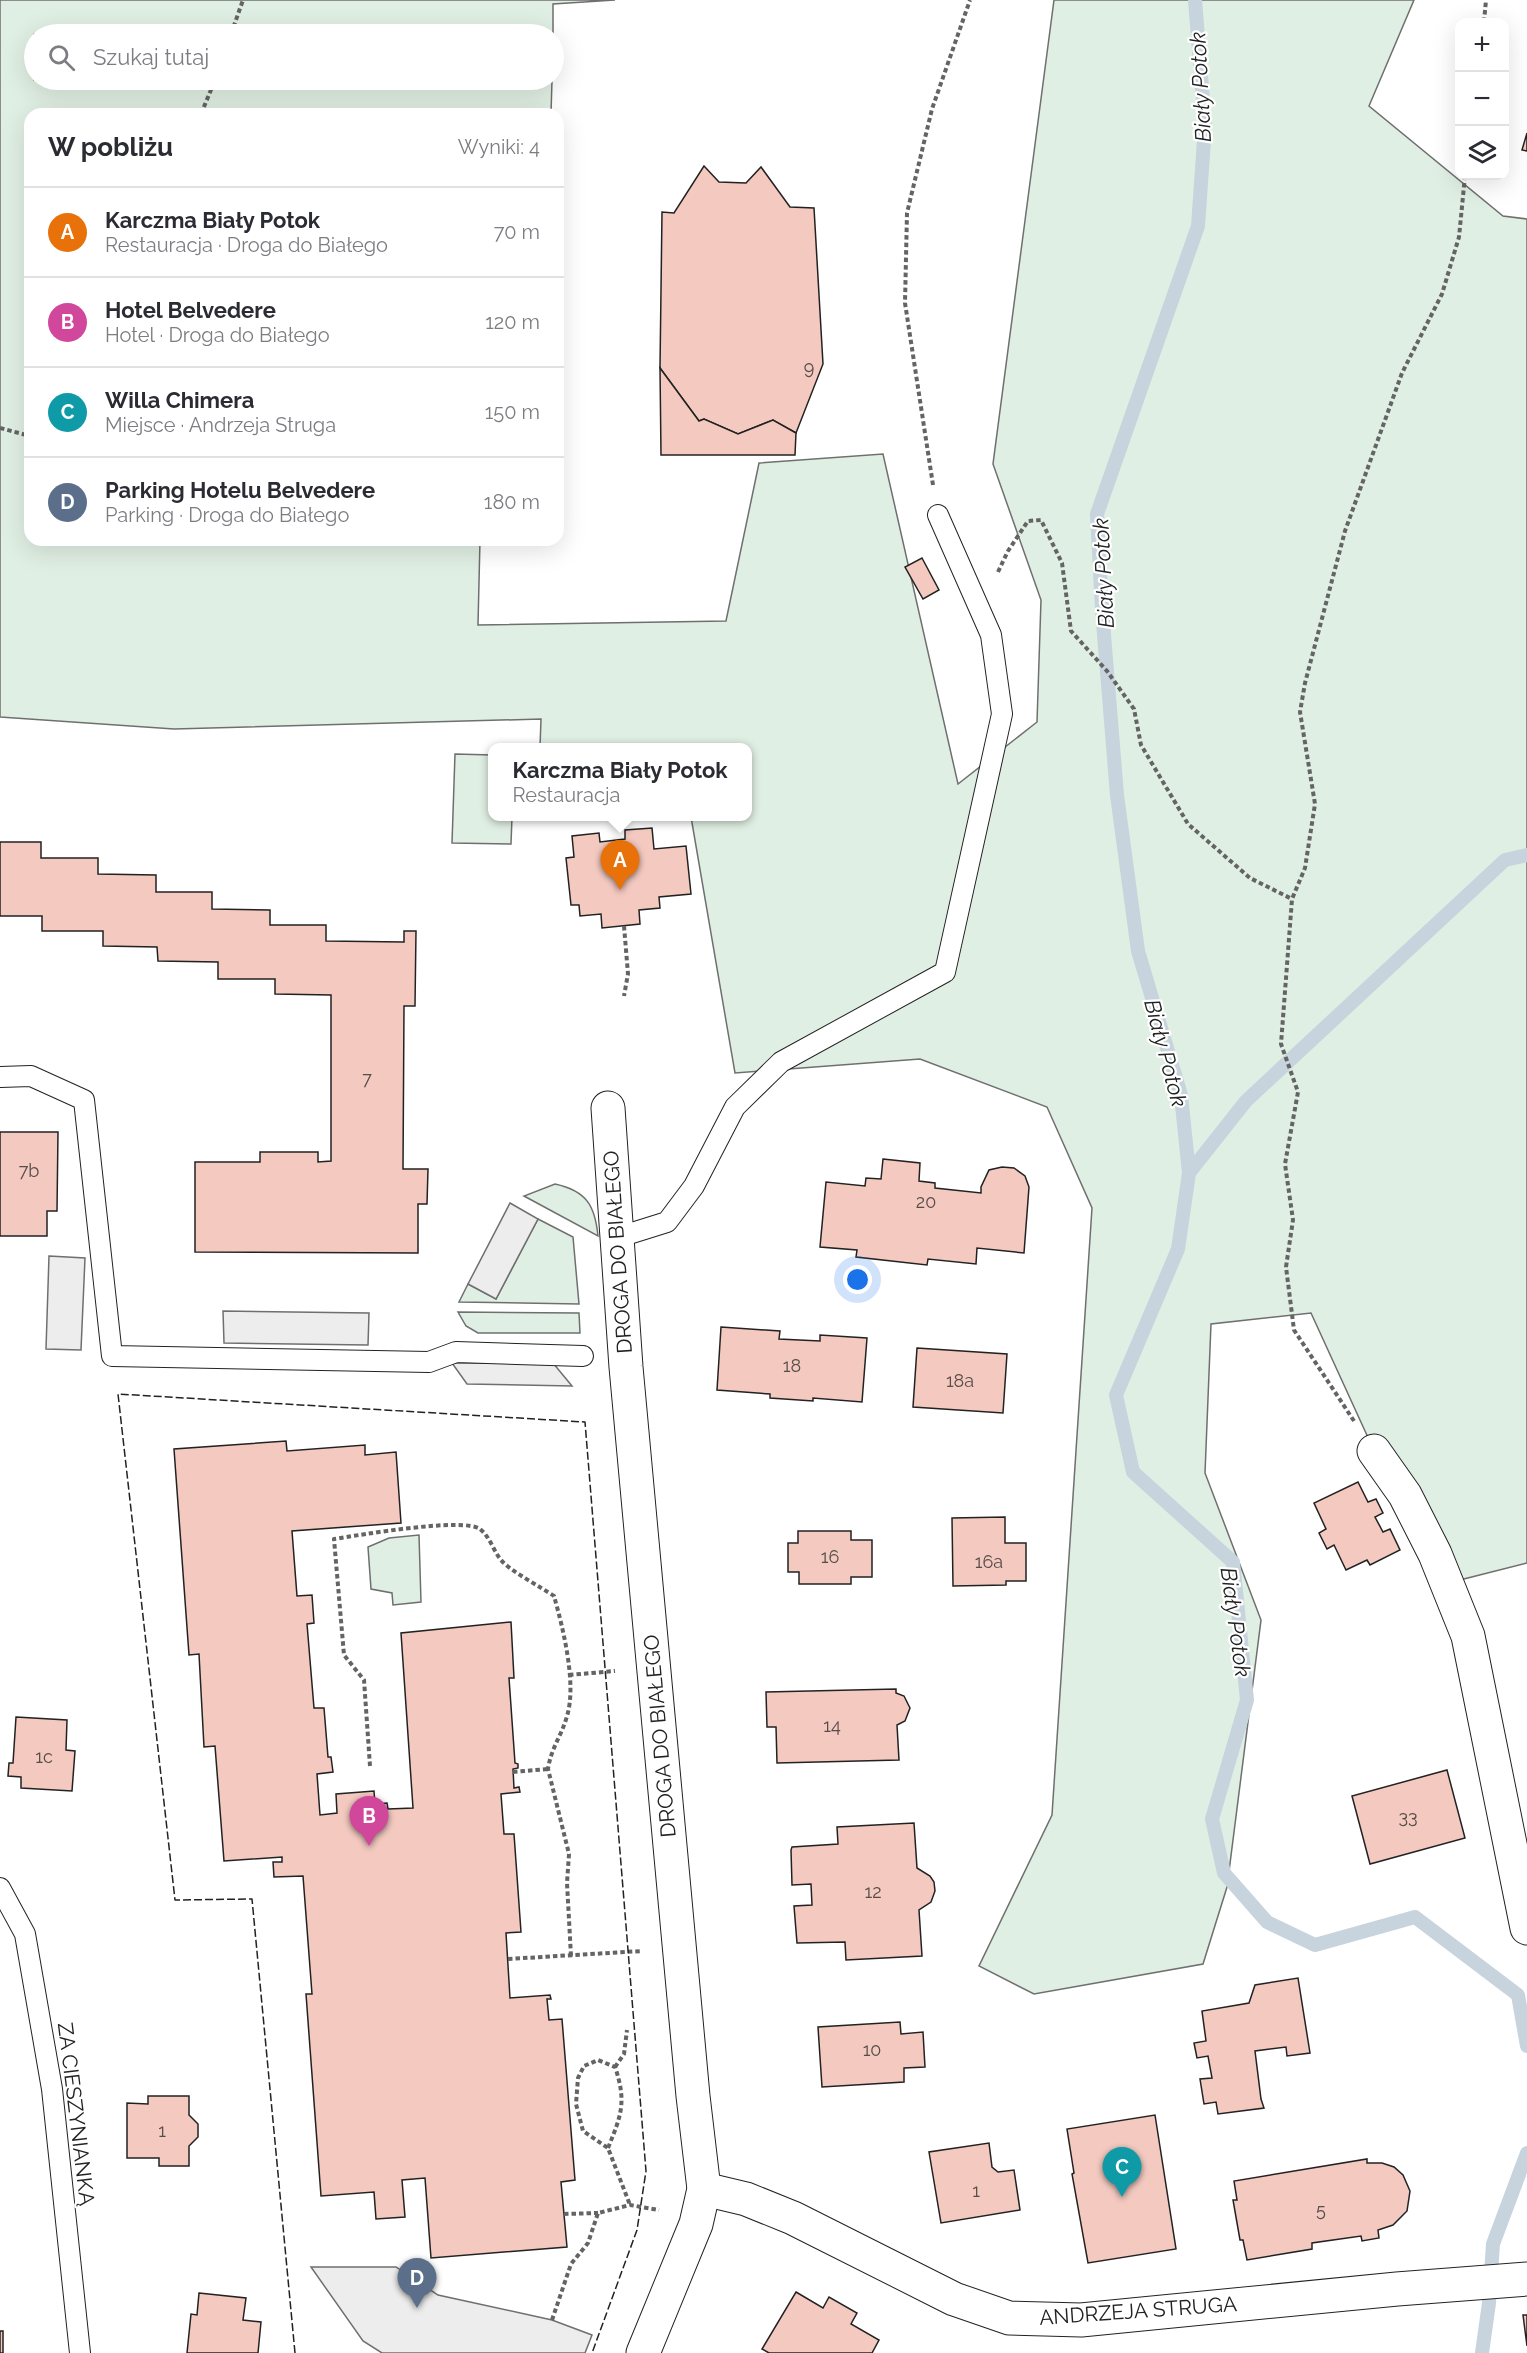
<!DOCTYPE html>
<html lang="pl">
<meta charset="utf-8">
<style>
body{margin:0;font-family:Raleway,sans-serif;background:#f2f2f3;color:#2b2b33}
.controls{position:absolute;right:18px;top:18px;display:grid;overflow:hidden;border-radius:12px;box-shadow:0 6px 24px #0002}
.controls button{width:54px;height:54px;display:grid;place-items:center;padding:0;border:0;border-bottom:2px solid #e1e1e2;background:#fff;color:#2b2b33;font:30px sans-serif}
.you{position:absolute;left:858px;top:1280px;width:21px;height:21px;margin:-15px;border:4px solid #fff;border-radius:50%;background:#1a73e8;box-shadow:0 0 0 9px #1a73e833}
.badge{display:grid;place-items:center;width:39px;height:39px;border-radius:50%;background:#c62828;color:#fff;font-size:20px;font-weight:700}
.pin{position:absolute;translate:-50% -50px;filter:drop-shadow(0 2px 3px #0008)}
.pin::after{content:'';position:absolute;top:32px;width:21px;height:18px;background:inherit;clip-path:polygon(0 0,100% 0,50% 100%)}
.popup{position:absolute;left:488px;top:743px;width:264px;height:78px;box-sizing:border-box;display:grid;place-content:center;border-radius:12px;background:#fff;filter:drop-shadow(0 2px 4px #0005);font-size:20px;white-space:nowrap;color:#7c7c81}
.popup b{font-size:22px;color:#2b2b33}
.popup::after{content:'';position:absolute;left:50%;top:100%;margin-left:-12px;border:12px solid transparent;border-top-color:#fff}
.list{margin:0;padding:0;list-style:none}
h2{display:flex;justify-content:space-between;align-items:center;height:78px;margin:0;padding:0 24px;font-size:26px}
h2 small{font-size:20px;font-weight:400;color:#7c7c81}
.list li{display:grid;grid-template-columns:39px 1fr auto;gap:18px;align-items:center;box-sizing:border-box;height:90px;padding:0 24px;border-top:2px solid #e1e1e2}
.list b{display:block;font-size:22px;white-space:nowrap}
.list p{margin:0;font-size:20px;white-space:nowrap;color:#7c7c81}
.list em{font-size:20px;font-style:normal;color:#7c7c81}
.icon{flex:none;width:33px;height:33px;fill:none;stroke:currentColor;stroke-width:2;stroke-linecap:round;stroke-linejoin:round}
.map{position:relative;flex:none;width:1527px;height:2353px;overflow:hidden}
.search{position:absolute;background:#fff;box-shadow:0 6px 24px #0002;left:24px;top:24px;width:540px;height:66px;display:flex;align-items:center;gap:15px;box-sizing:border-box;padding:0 21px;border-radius:33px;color:#7c7c81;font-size:22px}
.panel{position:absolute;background:#fff;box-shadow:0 6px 24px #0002;left:24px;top:108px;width:540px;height:438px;border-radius:18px}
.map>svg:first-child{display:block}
</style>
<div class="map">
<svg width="1527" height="2353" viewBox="0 0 1527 2353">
<rect width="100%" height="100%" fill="#fff"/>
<g fill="#e0efe3" stroke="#6f6f6f" stroke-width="1.5">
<polygon points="0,0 615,0 553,4 553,34 34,34 34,80 552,80 551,114 30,114 30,540 480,540 478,625 726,621 759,463 883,454 958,784 1037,722 1041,600 993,464 1054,0 1414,0 1369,106 1503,216 1527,219 1527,1563 1436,1586 1311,1313 1211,1324 1205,1473 1261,1620 1227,1887 1203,1964 1034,1994 979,1966 1052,1815 1092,1208 1047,1107 920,1059 735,1073 691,817 748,816 748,748 540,747 541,719 174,729 0,717"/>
<polygon points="455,754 492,755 492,816 512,817 511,844 452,843"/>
<path d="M555,1184c32,7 40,22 43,52l-74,-40z"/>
<polygon points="538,1219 573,1237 579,1304 459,1302 468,1284 496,1299"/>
<polygon points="458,1312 579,1313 580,1333 478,1333 466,1326"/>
<polygon points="419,1535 421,1602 393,1605 392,1593 371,1589 368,1547 389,1538"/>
</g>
<g fill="#ededed" stroke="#6f6f6f" stroke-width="1.5">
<polygon points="510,1203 538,1219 496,1299 468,1284"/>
<polygon points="49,1256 85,1258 81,1350 46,1349"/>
<polygon points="223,1311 369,1313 368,1345 224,1343"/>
<polygon points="452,1363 553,1363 572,1386 467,1384"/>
<polygon points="311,2267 396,2267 438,2295 552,2320 592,2335 585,2353 382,2353 363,2341"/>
</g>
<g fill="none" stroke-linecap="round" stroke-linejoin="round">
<g stroke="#c7d3dd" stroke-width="14">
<polyline points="1195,0 1205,126 1198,226 1097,514 1102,610 1117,795 1138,951 1181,1095 1189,1173 1178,1249 1116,1395 1133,1472 1233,1562 1247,1700 1212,1819 1224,1873 1267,1922 1315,1945 1415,1917 1518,1995 1527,2046"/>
<polyline points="1189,1173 1246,1101 1505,860 1527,855"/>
<polyline points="1482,2353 1489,2303 1493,2244 1527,2153"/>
</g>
</g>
<g fill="#f3c9c0" stroke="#222" stroke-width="1.5">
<polygon points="1527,133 1527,151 1522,150"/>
<polygon points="704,166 719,182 746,183 761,167 790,207 814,208 823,364 796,433 773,420 738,434 704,419 699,421 660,368 662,212 674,213"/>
<polygon points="660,368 699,421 704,419 738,434 773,420 796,433 795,455 661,455"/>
<polygon points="922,558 939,590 923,599 905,567"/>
<polygon points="652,828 654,849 686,846 691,894 659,897 660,908 639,910 640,924 602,928 601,914 580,916 579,905 571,905 566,858 574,857 572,836 599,833 600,842 625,839 625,830"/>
<polygon points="0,842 41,842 41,858 98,858 98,874 156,875 156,892 212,892 212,909 270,910 270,925 326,925 326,941 404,942 404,931 416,931 415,1006 404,1006 403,1169 428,1169 427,1204 418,1204 418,1253 195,1252 195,1162 260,1162 260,1152 318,1152 318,1162 331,1161 331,995 275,994 275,979 218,979 218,962 158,961 157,947 103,946 103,931 42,931 42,916 0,916"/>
<polygon points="0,1132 58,1132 57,1211 47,1211 47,1236 0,1236"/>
<polygon points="883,1159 920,1163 919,1181 935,1183 935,1188 981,1193 981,1187 989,1170 1002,1167 1014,1168 1025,1176 1029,1187 1024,1253 977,1248 976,1264 928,1259 927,1265 856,1257 857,1250 820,1247 826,1182 865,1186 866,1178 881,1179"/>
<polygon points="721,1327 780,1331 779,1339 820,1341 820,1335 867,1338 862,1402 813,1398 813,1401 770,1398 770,1394 717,1390"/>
<polygon points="917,1348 1007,1354 1003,1413 913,1407"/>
<polygon points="286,1441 287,1451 365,1445 365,1455 396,1452 401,1523 292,1531 297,1596 312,1595 314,1623 307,1624 314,1708 324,1708 328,1757 331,1757 333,1772 317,1774 320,1815 337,1813 336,1794 374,1791 375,1804 387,1803 388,1809 413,1808 401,1633 511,1622 514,1678 509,1678 515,1763 518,1764 518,1768 513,1769 514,1788 519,1787 520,1792 501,1794 504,1834 514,1834 521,1932 506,1933 510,1998 550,1995 551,1999 547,1999 549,2020 562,2019 575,2180 561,2182 567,2247 431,2258 425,2178 402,2180 405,2217 376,2219 374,2192 321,2196 306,1994 312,1994 303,1876 274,1877 273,1862 282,1862 282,1857 224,1861 215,1746 204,1747 199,1654 189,1655 174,1449"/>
<polygon points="1358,1482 1368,1502 1376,1499 1383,1513 1375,1517 1383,1532 1390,1529 1400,1550 1370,1565 1367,1560 1346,1570 1334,1545 1327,1549 1319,1533 1326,1529 1314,1503"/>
<polygon points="1005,1517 1005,1543 1026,1543 1026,1581 1006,1581 1006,1585 953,1586 952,1518"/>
<polygon points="798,1531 851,1531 851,1540 872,1540 872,1577 851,1577 851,1584 799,1584 799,1572 788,1572 788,1543 798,1543"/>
<polygon points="896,1689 896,1693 904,1696 910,1708 905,1721 897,1725 899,1760 777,1763 776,1727 767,1727 766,1692"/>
<polygon points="16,1717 67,1720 66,1750 75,1751 72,1791 21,1788 21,1777 8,1776 9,1763 13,1763"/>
<polygon points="1447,1770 1465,1838 1370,1864 1352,1796"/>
<polygon points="914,1823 917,1868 930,1876 934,1882 935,1891 931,1902 919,1910 922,1956 846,1960 845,1942 797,1943 794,1906 812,1905 811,1884 792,1885 791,1850 792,1847 838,1844 837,1827"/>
<polygon points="1298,1978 1310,2053 1287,2056 1286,2047 1255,2051 1261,2099 1264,2108 1218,2114 1216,2102 1204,2104 1200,2079 1212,2078 1208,2056 1197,2058 1194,2043 1206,2041 1202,2011 1249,2003 1255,1985"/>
<polygon points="900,2022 901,2034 923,2032 925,2067 904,2068 904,2082 822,2087 818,2027"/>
<polygon points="148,2096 189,2096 189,2115 198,2124 198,2137 189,2146 189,2166 159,2166 159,2158 127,2158 127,2103 148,2104"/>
<polygon points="1155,2115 1176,2249 1088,2263 1072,2174 1074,2173 1067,2129"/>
<polygon points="989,2143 992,2167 998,2172 1014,2170 1020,2210 941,2223 929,2152"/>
<polygon points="1367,2159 1367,2163 1382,2163 1394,2167 1403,2175 1410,2191 1407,2211 1393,2225 1378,2230 1379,2238 1362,2241 1361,2236 1312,2243 1312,2249 1247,2260 1243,2240 1240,2240 1233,2200 1237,2200 1234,2181"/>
<polygon points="796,2292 823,2308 829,2297 857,2313 851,2324 879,2340 872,2353 769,2353 762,2349"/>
<polygon points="199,2293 246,2298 243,2320 261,2322 258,2353 187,2353 191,2314 197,2315"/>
<polygon points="1523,2315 1527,2315 1527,2346"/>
<rect x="0" y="2331" width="3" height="22"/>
</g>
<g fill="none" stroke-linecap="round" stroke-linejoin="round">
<g stroke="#222" stroke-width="22">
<g id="service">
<polyline points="0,1077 31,1076 84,1100 112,1356 429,1362 456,1352 583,1356"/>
<polyline points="616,1238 667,1222 694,1186 735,1107 781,1062 945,972 1002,714 991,635 938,515"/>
<polyline points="0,1888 25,1934 52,2089 80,2353"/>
</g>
</g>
<g stroke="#222" stroke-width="35">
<g id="minor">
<polyline points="608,1108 626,1367 693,2096 704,2189 696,2224 643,2353"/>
<polyline points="1374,1451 1405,1495 1435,1554 1468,1636 1527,1928"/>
<polyline points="704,2189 746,2199 793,2218 954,2299 1009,2318 1081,2320 1397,2289 1527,2279"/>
</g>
</g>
<g stroke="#646464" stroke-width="4" stroke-dasharray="4.5 3" stroke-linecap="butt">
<polyline points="1484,22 1486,0"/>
<polyline points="231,34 243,0"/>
<polyline points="201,114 215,80"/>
<polyline points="0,428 30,436"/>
<polyline points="933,485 905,303 907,213 932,109 970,0"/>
<polyline points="998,572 1008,551 1028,521 1041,520 1062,563 1071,631 1107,671 1134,709 1141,745 1188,824 1250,878 1292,899"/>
<polyline points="624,926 628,974 624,996"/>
<polyline points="1354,1421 1294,1330 1286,1267 1293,1220 1285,1164 1298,1092 1281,1044 1292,899 1305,868 1315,804 1300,712 1305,683 1345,531 1402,373 1442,294 1459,237 1465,176"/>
<polyline points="569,1675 615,1671"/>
<path d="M370,1766l-6,-86 -20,-25 -10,-116c26,-4 129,-22 146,-10 10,8 13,21 21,31 9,11 40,27 53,36 9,32 23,88 13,120 -5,19 -16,32 -19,53l21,85 -2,29 4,73"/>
<polyline points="513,1772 548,1769"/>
<polyline points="508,1959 642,1951"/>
<polyline points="615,2067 624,2054 627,2030"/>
<path d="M608,2148c13,-32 19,-46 7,-81l-17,-7 -14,6 -6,12 -2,26 7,27 25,17 22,57"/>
<polyline points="564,2214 598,2213"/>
<polyline points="552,2320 571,2264 588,2243 598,2213 630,2205 659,2210"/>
</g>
<use href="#service" stroke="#fff" stroke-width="20"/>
<use href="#minor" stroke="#fff" stroke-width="33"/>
<polyline stroke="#222" stroke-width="1.5" stroke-dasharray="8 3" stroke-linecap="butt" points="295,2353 252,1899 175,1900 118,1394 585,1422 646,2171 637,2230 592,2353"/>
</g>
<g text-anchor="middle" stroke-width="4.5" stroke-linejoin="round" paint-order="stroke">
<g font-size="18" fill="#564c4a">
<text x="809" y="374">9</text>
<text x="367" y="1085">7</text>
<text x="29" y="1177">7b</text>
<text x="926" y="1208">20</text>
<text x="792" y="1372">18</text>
<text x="960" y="1387">18a</text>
<text x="830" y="1563">16</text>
<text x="989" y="1568">16a</text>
<text x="832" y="1732">14</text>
<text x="44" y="1763">1c</text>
<text x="1408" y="1823">33</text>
<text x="873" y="1898">12</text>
<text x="872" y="2056">10</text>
<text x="162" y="2137">1</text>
<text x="976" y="2197">1</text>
<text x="1321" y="2216">5</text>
</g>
<g font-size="21" fill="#222" stroke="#fff">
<text transform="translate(618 1252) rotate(-94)" y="7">DROGA DO BIAŁEGO</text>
<text transform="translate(660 1736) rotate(-95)" y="7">DROGA DO BIAŁEGO</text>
<text transform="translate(76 2114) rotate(83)" y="7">ZA CIESZYNIANKĄ</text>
<text transform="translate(1138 2311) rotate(-4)" y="7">ANDRZEJA STRUGA</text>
</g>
<g font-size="22" font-style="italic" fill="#222" stroke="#fff">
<text transform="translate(1200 87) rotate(-93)" y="8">Biały Potok</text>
<text transform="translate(1103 573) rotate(-93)" y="8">Biały Potok</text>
<text transform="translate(1166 1053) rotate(75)" y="8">Biały Potok</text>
<text transform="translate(1236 1622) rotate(82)" y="8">Biały Potok</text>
</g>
</g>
</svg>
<div class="controls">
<button>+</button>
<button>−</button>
<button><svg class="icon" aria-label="layers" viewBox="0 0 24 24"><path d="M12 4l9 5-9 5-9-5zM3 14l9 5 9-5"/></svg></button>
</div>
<div class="you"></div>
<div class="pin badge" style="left:620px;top:890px;background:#e8710a">A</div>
<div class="popup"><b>Karczma Biały Potok</b>Restauracja</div>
<div class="pin badge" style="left:369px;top:1846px;background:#d1479c">B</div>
<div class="pin badge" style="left:1122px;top:2197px;background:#0f9aa8">C</div>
<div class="pin badge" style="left:417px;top:2308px;background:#5c6f8a">D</div>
<div class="search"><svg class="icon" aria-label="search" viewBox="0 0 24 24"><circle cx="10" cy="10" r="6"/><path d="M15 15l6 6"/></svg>Szukaj tutaj</div>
<section class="panel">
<h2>W pobliżu<small>Wyniki: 4</small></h2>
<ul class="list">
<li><span class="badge" style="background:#e8710a">A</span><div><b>Karczma Biały Potok</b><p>Restauracja · Droga do Białego</p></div><em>70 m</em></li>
<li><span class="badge" style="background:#d1479c">B</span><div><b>Hotel Belvedere</b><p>Hotel · Droga do Białego</p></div><em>120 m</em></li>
<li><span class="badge" style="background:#0f9aa8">C</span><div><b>Willa Chimera</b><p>Miejsce · Andrzeja Struga</p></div><em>150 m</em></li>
<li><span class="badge" style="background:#5c6f8a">D</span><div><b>Parking Hotelu Belvedere</b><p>Parking · Droga do Białego</p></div><em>180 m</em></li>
</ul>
</section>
</div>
